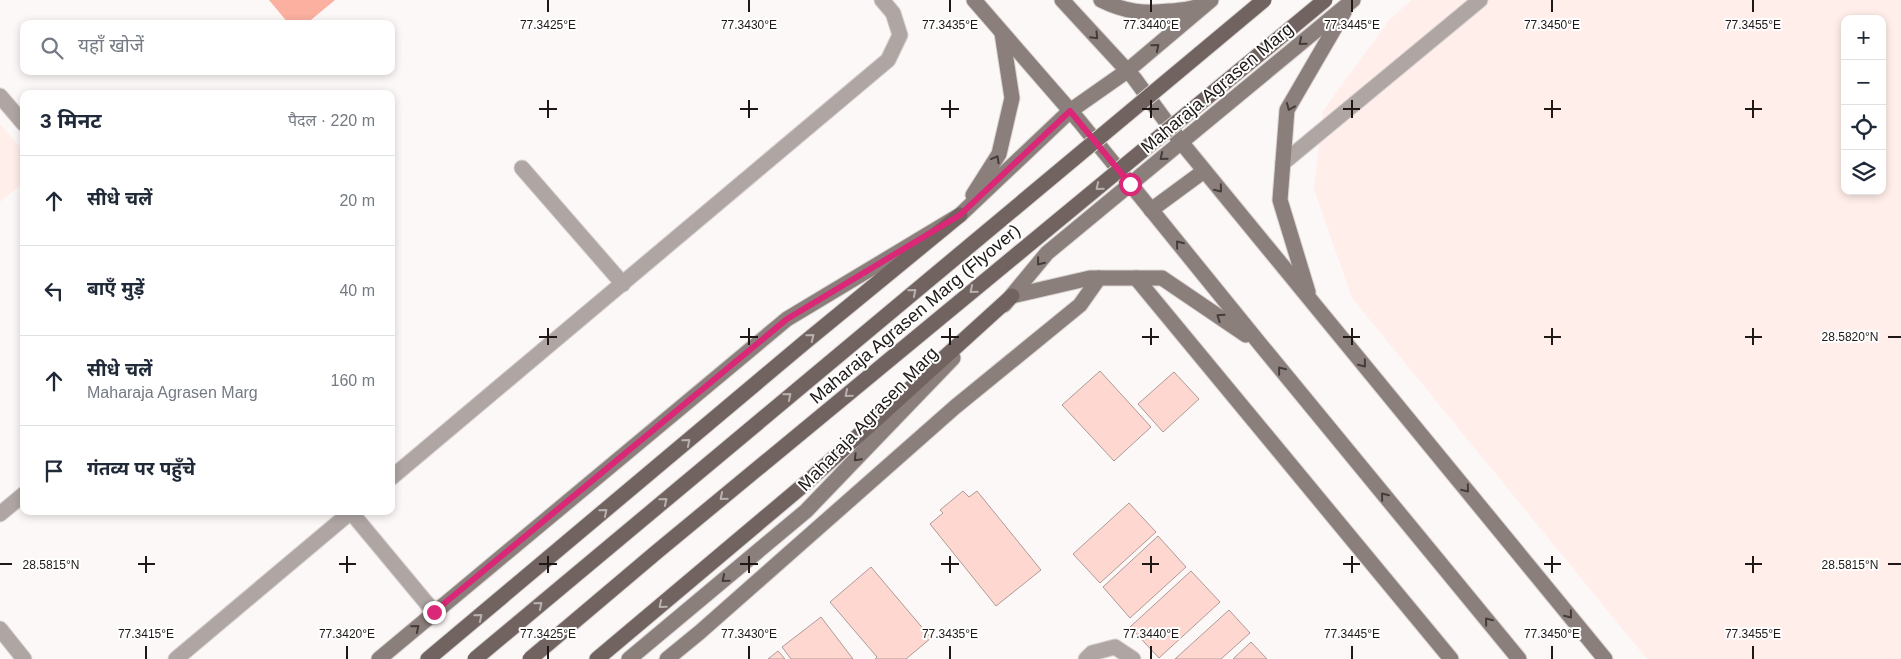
<!DOCTYPE html>
<html lang="hi">
<meta charset="utf-8">
<style>
body{margin:0;font-family:Arial,"Noto Sans Devanagari",sans-serif;background:#f6f6f7;color:#1f2937}
.controls{position:absolute;right:15px;top:15px;display:grid;overflow:hidden;border-radius:10px;box-shadow:0 2px 8px #0003}
.controls button{width:45px;height:45px;display:grid;place-items:center;padding:0;border:0;border-bottom:1px solid #e0e1e3;background:#fff;color:#1f2937;font:25px sans-serif}
.stop{position:absolute;width:15px;height:15px;margin:-11px;border:4px solid #db2777;border-radius:50%;background:#fff}
.stop.end{background:#db2777;border-color:#fff;box-shadow:0 1px 5px #0008}
.list{margin:0;padding:0;list-style:none}
h2{display:flex;justify-content:space-between;align-items:center;height:65px;margin:0;padding:0 20px;font-size:21px}
h2 small{font-size:16px;font-weight:400;color:#747a83}
.list li{display:grid;grid-template-columns:32px 1fr auto;gap:15px;align-items:center;box-sizing:border-box;height:90px;padding:0 20px;border-top:1px solid #e0e1e3}
.list b{display:block;font-size:19px;white-space:nowrap}
.list p{margin:0;font-size:16px;white-space:nowrap;color:#747a83}
.list em{font-size:16px;font-style:normal;color:#747a83}
.icon{flex:none;width:28px;height:28px;fill:none;stroke:currentColor;stroke-width:2;stroke-linecap:round;stroke-linejoin:round}
.map{position:relative;flex:none;width:1901px;height:659px;overflow:hidden}
.search{position:absolute;background:#fff;box-shadow:0 2px 8px #0003;left:20px;top:20px;width:375px;height:55px;display:flex;align-items:center;gap:12px;box-sizing:border-box;padding:0 18px;border-radius:10px;color:#747a83;font-size:19px}
.panel{position:absolute;background:#fff;box-shadow:0 2px 8px #0003;left:20px;top:90px;width:375px;height:425px;border-radius:10px}
.map>svg:first-child{display:block}
</style>
<div class="map">
<svg width="1901" height="659" viewBox="0 0 1901 659">
<rect width="100%" height="100%" fill="#fcf8f7"/>
<g fill="#ffeeea" fill-rule="evenodd">
<path d="M1412,0h489v659h-254l-295,-361 -38,-109 9,-78 67,-92zM1845,19h37v172h-37z"/>
<polygon points="0,124 24,152 24,182 0,202"/>
</g>
<polygon fill="#fbb0a0" points="269,0 335,0 306,24 289,24"/>
<g fill="#fed8d0" stroke="#ad9a96">
<polygon points="1100,371 1151,427 1114,461 1062,405"/>
<polygon points="1174,372 1199,399 1163,432 1138,404"/>
<polygon points="963,491 969,497 977,491 1041,570 996,606 930,524 943,513 940,510"/>
<polygon points="1129,503 1156,532 1100,583 1073,554"/>
<polygon points="1158,536 1186,567 1130,618 1103,587"/>
<polygon points="871,567 931,638 906,659 875,659 877,657 830,602"/>
<polygon points="1191,571 1220,602 1159,658 1130,627"/>
<polygon points="1229,610 1250,633 1221,659 1175,659"/>
<polygon points="821,617 853,659 791,659 782,647"/>
<polygon points="1251,642 1267,659 1233,659"/>
<polygon points="778,651 785,659 768,659"/>
</g>
<g fill="none" stroke-linecap="round" stroke-linejoin="round">
<g stroke="#d9d4d3" stroke-width="17">
<g id="street">
<polyline points="0,96 24,124"/>
<polyline points="1283,163 1480,0"/>
<polyline points="522,168 623,284"/>
<polyline points="391,478 888,60 900,35 893,13 882,0"/>
<polyline points="350,511 434,612"/>
<polyline points="0,514 24,494"/>
<polyline points="0,629 24,659"/>
<polyline points="176,659 352,511"/>
<polyline points="1086,659 1092,653 1115,647 1133,659"/>
</g>
</g>
<g stroke="#d9d4d3" stroke-width="17">
<g id="secondary">
<polyline points="974,0 1080,122 1260,344 1519,659"/>
<polyline points="1062,0 1134,78 1181,142 1605,659"/>
<path d="M1101,0c24,12 44,14 69,11 12,-1 21,-1 31,-6"/>
<polyline points="973,195 999,154 1012,98 1002,33"/>
<polyline points="1151,210 1204,171"/>
<polyline points="1136,278 1451,659"/>
<polyline points="1308,292 1280,200 1287,110 1344,12"/>
<polyline points="1012,296 1090,278 1162,278 1246,335"/>
<polyline points="1004,305 1047,253 1353,0"/>
<polyline points="379,659 787,319 960,215 1070,111 1127,71 1211,0"/>
<polyline points="629,659 806,511 953,358"/>
<polyline points="667,659 700,632 955,407 1080,305 1099,278"/>
</g>
</g>
<g stroke="#d9d4d3" stroke-width="17">
<g id="primary">
<polyline points="428,659 804,343 960,215"/>
<polyline points="597,659 806,483 1012,296"/>
</g>
</g>
<use href="#street" stroke="#afa6a4" stroke-width="15"/>
<use href="#secondary" stroke="#8b7f7c" stroke-width="15"/>
<use href="#primary" stroke="#71635f" stroke-width="15"/>
<g stroke="#d9d4d3" stroke-width="17" stroke-linecap="butt">
<g id="primary-bridge">
<polyline points="475,659 1264,0"/>
<polyline points="530,659 659,550 1325,0"/>
</g>
</g>
<use href="#primary-bridge" stroke="#71635f" stroke-width="15"/>
</g>
<defs><path id="oneway-chevron" d="M-2-3.5L2.5 0L-2 3.5" fill="none" stroke-width="1.6" stroke-linecap="round" stroke-linejoin="round" transform="scale(1.25)"/></defs>
<g stroke="#453c3a">
<use href="#oneway-chevron" transform="translate(1095 36) rotate(47)"/>
<use href="#oneway-chevron" transform="translate(1302 42) rotate(140)"/>
<use href="#oneway-chevron" transform="translate(1156 47) rotate(-40)"/>
<use href="#oneway-chevron" transform="translate(1290 107) rotate(113)"/>
<use href="#oneway-chevron" transform="translate(1163 157) rotate(141)"/>
<use href="#oneway-chevron" transform="translate(996 159) rotate(-61)"/>
<use href="#oneway-chevron" transform="translate(1219 189) rotate(51)"/>
<use href="#oneway-chevron" transform="translate(1179 244) rotate(-129)"/>
<use href="#oneway-chevron" transform="translate(1040 262) rotate(129)"/>
<use href="#oneway-chevron" transform="translate(1220 317) rotate(-146)"/>
<use href="#oneway-chevron" transform="translate(1363 364) rotate(51)"/>
<use href="#oneway-chevron" transform="translate(1281 370) rotate(-129)"/>
<use href="#oneway-chevron" transform="translate(857 458) rotate(134)"/>
<use href="#oneway-chevron" transform="translate(1466 489) rotate(51)"/>
<use href="#oneway-chevron" transform="translate(1384 496) rotate(-129)"/>
<use href="#oneway-chevron" transform="translate(725 579) rotate(140)"/>
<use href="#oneway-chevron" transform="translate(1569 615) rotate(51)"/>
<use href="#oneway-chevron" transform="translate(1488 621) rotate(-129)"/>
<use href="#oneway-chevron" transform="translate(416 628) rotate(-40)"/>
</g>
<g stroke="#b8b1af">
<use href="#oneway-chevron" transform="translate(1099 187) rotate(140)"/>
<use href="#oneway-chevron" transform="translate(973 290) rotate(140)"/>
<use href="#oneway-chevron" transform="translate(913 292) rotate(-40)"/>
<use href="#oneway-chevron" transform="translate(811 337) rotate(-39)"/>
<use href="#oneway-chevron" transform="translate(848 394) rotate(140)"/>
<use href="#oneway-chevron" transform="translate(788 396) rotate(-40)"/>
<use href="#oneway-chevron" transform="translate(687 442) rotate(-40)"/>
<use href="#oneway-chevron" transform="translate(723 497) rotate(140)"/>
<use href="#oneway-chevron" transform="translate(664 501) rotate(-40)"/>
<use href="#oneway-chevron" transform="translate(604 512) rotate(-40)"/>
<use href="#oneway-chevron" transform="translate(539 605) rotate(-40)"/>
<use href="#oneway-chevron" transform="translate(662 605) rotate(140)"/>
<use href="#oneway-chevron" transform="translate(479 617) rotate(-40)"/>
</g>
<g fill="none" stroke-linecap="round" stroke-linejoin="round">
<polyline stroke="#db2777" stroke-width="6" points="434,612 787,319 960,215 1070,111 1130,184"/>
</g>
<path fill="none" stroke="#1f1816" stroke-width="2" d="M548,0v12M749,0v12M950,0v12M1151,0v12M1352,0v12M1552,0v12M1753,0v12M548,100v18M749,100v18M950,100v18M1151,100v18M1352,100v18M1552,100v18M1753,100v18M539,109h18M740,109h18M941,109h18M1142,109h17M1343,109h17M1544,109h17M1745,109h17M548,328v17M749,328v17M950,328v17M1151,328v17M1352,328v17M1552,328v17M1753,328v17M539,337h18M740,337h18M941,337h18M1142,337h17M1343,337h17M1544,337h17M1745,337h17M1888,337h13M146,556v17M347,556v17M548,556v17M749,556v17M950,556v17M1151,556v17M1352,556v17M1552,556v17M1753,556v17M0,564h12M138,564h17M339,564h17M539,564h18M740,564h18M941,564h18M1142,564h17M1343,564h17M1544,564h17M1745,564h17M1888,564h13M146,646v13M347,646v13M548,646v13M749,646v13M950,646v13M1151,646v13M1352,646v13M1552,646v13M1753,646v13"/>
<g text-anchor="middle" stroke-width="4" stroke-linejoin="round" paint-order="stroke">
<g font-size="18" fill="#1f1816" stroke="#fff">
<text transform="translate(1217 88) rotate(-40)" y="6">Maharaja Agrasen Marg</text>
<text transform="translate(915 314) rotate(-40)" y="6">Maharaja Agrasen Marg (Flyover)</text>
<text transform="translate(868 419) rotate(-46)" y="6">Maharaja Agrasen Marg</text>
</g>
</g>
<g font-size="12" text-anchor="middle" fill="#1f1816" stroke="#fff" stroke-width="4" stroke-linejoin="round" paint-order="stroke">
<text x="548" y="29">77.3425°E</text>
<text x="749" y="29">77.3430°E</text>
<text x="950" y="29">77.3435°E</text>
<text x="1151" y="29">77.3440°E</text>
<text x="1352" y="29">77.3445°E</text>
<text x="1552" y="29">77.3450°E</text>
<text x="1753" y="29">77.3455°E</text>
<text x="1850" y="341">28.5820°N</text>
<text x="51" y="569">28.5815°N</text>
<text x="1850" y="569">28.5815°N</text>
<text x="146" y="638">77.3415°E</text>
<text x="347" y="638">77.3420°E</text>
<text x="548" y="638">77.3425°E</text>
<text x="749" y="638">77.3430°E</text>
<text x="950" y="638">77.3435°E</text>
<text x="1151" y="638">77.3440°E</text>
<text x="1352" y="638">77.3445°E</text>
<text x="1552" y="638">77.3450°E</text>
<text x="1753" y="638">77.3455°E</text>
</g>
</svg>
<div class="controls">
<button>+</button>
<button>−</button>
<button><svg class="icon" aria-label="locate" viewBox="0 0 24 24"><circle cx="12" cy="12" r="6"/><path d="M12 2v4M12 18v4M2 12h4M18 12h4"/></svg></button>
<button><svg class="icon" aria-label="layers" viewBox="0 0 24 24"><path d="M12 4l9 5-9 5-9-5zM3 14l9 5 9-5"/></svg></button>
</div>
<div class="stop" style="left:1130px;top:184px"></div>
<div class="stop end" style="left:434px;top:612px"></div>
<div class="search"><svg class="icon" aria-label="search" viewBox="0 0 24 24"><circle cx="10" cy="10" r="6"/><path d="M15 15l6 6"/></svg>यहाँ खोजें</div>
<section class="panel">
<h2>3 मिनट<small>पैदल · 220 m</small></h2>
<ul class="list">
<li><svg class="icon" aria-label="ahead" viewBox="0 0 24 24"><path d="M12 20V5M6 11l6-6 6 6"/></svg><div><b>सीधे चलें</b></div><em>20 m</em></li>
<li><svg class="icon" aria-label="left" viewBox="0 0 24 24"><path d="M17 20v-9H6M10 6l-5 5 5 5"/></svg><div><b>बाएँ मुड़ें</b></div><em>40 m</em></li>
<li><svg class="icon" aria-label="ahead" viewBox="0 0 24 24"><path d="M12 20V5M6 11l6-6 6 6"/></svg><div><b>सीधे चलें</b><p>Maharaja Agrasen Marg</p></div><em>160 m</em></li>
<li><svg class="icon" aria-label="arrive" viewBox="0 0 24 24"><path d="M6 21V4h12l-3 4 3 4H6"/></svg><div><b>गंतव्य पर पहुँचे</b></div></li>
</ul>
</section>
</div>
